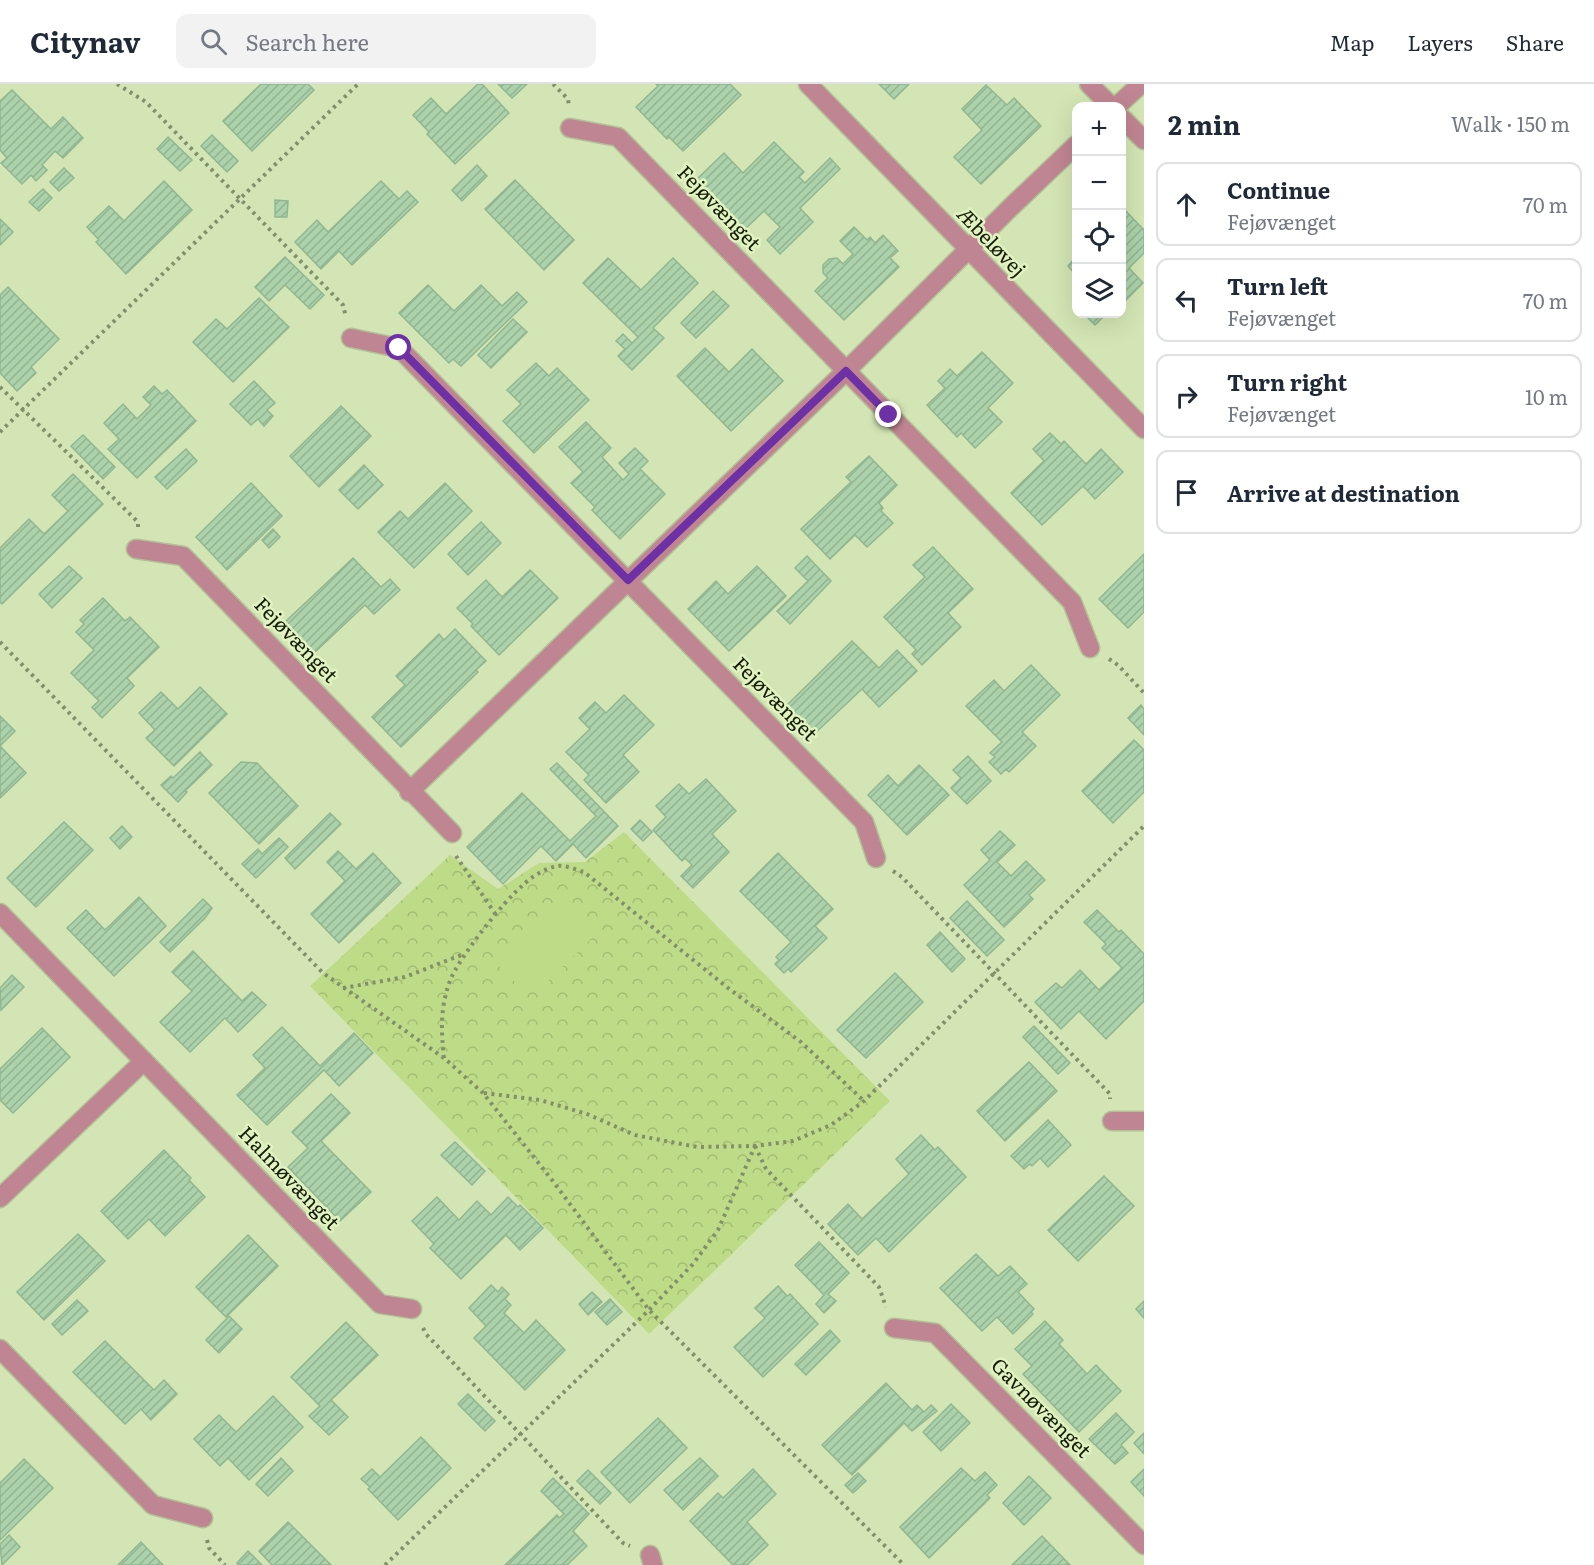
<!DOCTYPE html>
<meta charset="utf-8">
<style>
body{margin:0;font-family:Literata,serif;background:#f2f2f3;color:#1f2937}
.controls{position:absolute;right:18px;top:18px;display:grid;overflow:hidden;border-radius:12px;box-shadow:0 6px 24px #0002}
.controls button{width:54px;height:54px;display:grid;place-items:center;padding:0;border:0;border-bottom:2px solid #e0e1e3;background:#fff;color:#1f2937;font:30px sans-serif}
.stop{position:absolute;width:18px;height:18px;margin:-14px;border:4px solid #6e30a5;border-radius:50%;background:#fff}
.stop.end{background:#6e30a5;border-color:#fff;box-shadow:0 2px 6px #0008}
.list{margin:0;padding:0;list-style:none}
h2{display:flex;justify-content:space-between;align-items:center;height:78px;margin:0;padding:0 24px;font-size:26px}
h2 small{font-size:20px;font-weight:400;color:#747a83}
.list li{display:grid;grid-template-columns:39px 1fr auto;gap:18px;align-items:center;box-sizing:border-box;height:84px;margin:0 12px 12px;padding:0 12px;border:2px solid #e0e1e3;border-radius:12px}
.list b{display:block;font-size:22px;white-space:nowrap}
.list p{margin:0;font-size:20px;white-space:nowrap;color:#747a83}
.list em{font-size:20px;font-style:normal;color:#747a83}
.icon{flex:none;width:33px;height:33px;fill:none;stroke:currentColor;stroke-width:2;stroke-linecap:round;stroke-linejoin:round}
.map{position:relative;flex:none;width:1144px;height:1481px;overflow:hidden}
header{display:flex;align-items:center;gap:36px;box-sizing:border-box;height:84px;padding:0 30px;background:#fff;border-bottom:2px solid #e0e1e3}
header strong{font-size:28px}
nav{display:flex;gap:33px;margin-inline-start:auto;font-size:21px}
.search{width:420px;height:54px;background:#f2f2f3;display:flex;align-items:center;gap:15px;box-sizing:border-box;padding:0 21px;border-radius:12px;color:#747a83;font-size:22px}
main{display:flex}
aside{flex:1;background:#fff}
.map>svg:first-child{display:block}
</style>
<header>
<strong>Citynav</strong>
<div class="search"><svg class="icon" aria-label="search" viewBox="0 0 24 24"><circle cx="10" cy="10" r="6"/><path d="M15 15l6 6"/></svg>Search here</div>
<nav><a>Map</a><a>Layers</a><a>Share</a></nav>
</header>
<main>
<div class="map">
<svg width="1144" height="1481" viewBox="0 0 1144 1481">
<defs>
<pattern id="park-crowns" width="20" height="18" patternUnits="userSpaceOnUse" patternTransform="scale(1.5)"><rect width="20" height="18" fill="#bedc87"/><path d="M2 6a3 3 0 1 1 6 0M12 15a3 3 0 1 1 6 0" fill="none" stroke="#a3bc73"/></pattern>
<pattern id="building-hatch" width="6" height="6" patternUnits="userSpaceOnUse" patternTransform="scale(1.5)"><rect width="6" height="6" fill="#abd2aa"/><path d="M-1 1l2-2M0 6l6-6M5 7l2-2" fill="none" stroke="#92b491"/></pattern>
</defs>
<rect width="100%" height="100%" fill="#d3e5b4"/>
<polygon fill="url(#park-crowns)" points="624,748 890,1017 649,1250 310,902 450,771 498,805 539,779 585,778"/>
<polygon fill="#bedc87" points="568,813 593,841 593,853 537,908 525,908 499,882 498,874 558,814"/>
<g fill="url(#building-hatch)" stroke="#91b790" stroke-width="1.5">
<polygon points="261,0 308,0 314,6 252,67 223,37"/>
<polygon points="478,0 482,0 509,29 455,80 427,50 429,48 413,31 431,14 446,30"/>
<polygon points="498,0 527,0 512,14"/>
<polygon points="656,0 730,0 741,11 683,67 669,53 667,55 636,23 658,2"/>
<polygon points="879,0 909,0 894,15"/>
<polygon points="986,1 1007,21 1014,14 1041,42 981,100 954,73 982,46 962,25"/>
<polygon points="12,6 51,45 63,33 83,54 63,74 55,67 42,81 47,86 36,97 31,91 22,100 1,79 7,74 0,66 0,17"/>
<polygon points="212,51 238,77 227,88 201,62"/>
<polygon points="168,53 192,76 180,87 157,65"/>
<polygon points="774,58 804,88 799,93 805,99 830,74 840,85 800,124 813,138 780,170 767,156 780,143 764,127 742,148 713,118 715,116 696,96 724,69 743,89"/>
<polygon points="477,81 487,92 462,117 452,106"/>
<polygon points="64,84 74,94 59,107 50,98"/>
<polygon points="515,96 574,156 544,186 485,125"/>
<polygon points="164,97 192,126 126,190 96,158 99,156 87,143 109,122 124,137"/>
<polygon points="381,97 399,115 407,107 418,118 352,181 339,167 321,185 295,158 317,136 328,148"/>
<polygon points="43,105 52,114 39,127 29,118"/>
<polygon points="275,116 288,117 287,133 275,133"/>
<polygon points="1125,126 1144,146 1144,169 1129,184 1143,199 1122,220 1122,129"/>
<polygon points="0,135 13,148 0,161"/>
<polygon points="854,143 867,156 870,153 875,159 883,151 898,167 890,174 899,183 844,236 815,207 828,194 823,189 823,181 829,175 837,174 843,180 853,170 840,157"/>
<polygon points="285,173 324,211 310,225 285,201 269,217 255,203"/>
<polygon points="1076,173 1076,191 1068,182"/>
<polygon points="608,174 641,206 673,174 698,199 653,244 664,254 632,286 618,272 625,265 616,257 623,250 632,259 638,253 583,199"/>
<polygon points="428,201 454,227 481,201 502,222 517,208 527,218 461,282 453,275 449,279 399,229"/>
<polygon points="8,203 59,255 31,283 36,289 17,307 0,289 0,211"/>
<polygon points="713,207 729,222 696,254 681,239"/>
<polygon points="259,214 289,243 233,298 193,258 216,235 227,245"/>
<polygon points="1084,230 1106,230 1095,241"/>
<polygon points="513,235 527,248 491,284 478,271"/>
<polygon points="705,264 729,288 752,265 783,297 731,347 677,292"/>
<polygon points="982,268 1013,299 988,324 1002,338 975,364 961,349 957,353 927,321 945,304 938,297 950,285 957,292"/>
<polygon points="536,279 549,292 557,284 589,316 534,369 503,337 521,320 507,306"/>
<polygon points="254,297 275,319 267,326 273,332 264,342 258,335 251,341 230,320"/>
<polygon points="154,302 162,310 167,306 196,337 137,394 108,365 119,355 104,339 123,320 137,335 151,321 143,313"/>
<polygon points="341,322 371,352 319,403 290,372"/>
<polygon points="586,338 611,364 602,373 623,396 629,390 619,379 635,364 648,377 640,385 665,410 620,455 592,426 595,423 571,399 583,388 559,363"/>
<polygon points="1050,349 1061,360 1064,357 1086,380 1101,365 1123,388 1095,415 1083,402 1042,441 1011,409 1044,377 1033,365"/>
<polygon points="83,351 115,383 103,395 71,362"/>
<polygon points="186,365 197,377 167,405 155,393"/>
<polygon points="869,372 897,401 879,419 883,424 881,427 893,439 867,463 855,451 830,475 801,445 851,398 846,393"/>
<polygon points="364,381 383,401 358,425 339,406"/>
<polygon points="73,390 103,420 2,520 0,518 0,464 29,435 44,450 68,427 52,411"/>
<polygon points="251,399 282,432 227,486 196,453"/>
<polygon points="445,399 472,427 414,484 378,448 400,427 408,435"/>
<polygon points="481,438 501,459 468,491 448,470"/>
<polygon points="273,445 280,453 269,464 262,456"/>
<polygon points="933,463 973,505 948,529 961,543 922,581 912,570 916,566 884,533 925,493 913,481"/>
<polygon points="1144,470 1144,528 1128,544 1099,515"/>
<polygon points="807,472 831,497 790,540 777,527 808,497 795,484"/>
<polygon points="353,474 381,503 390,495 400,506 374,530 365,521 314,569 285,538"/>
<polygon points="69,482 82,494 52,524 39,510"/>
<polygon points="757,482 786,512 729,567 688,525 716,497 728,510"/>
<polygon points="530,486 558,514 499,571 471,542 473,540 457,524 486,496 502,513"/>
<polygon points="103,514 125,537 130,533 159,563 127,594 134,602 102,634 92,623 99,617 71,589 94,566 76,548 84,540 80,536"/>
<polygon points="455,545 486,577 476,586 478,588 401,663 372,633 405,601 396,592 439,550 444,556"/>
<polygon points="852,557 879,584 897,566 917,587 879,623 862,605 811,653 783,625"/>
<polygon points="1031,581 1060,611 1022,648 1036,662 1009,688 1006,685 1001,690 989,678 995,673 990,669 1002,658 966,622 994,596 1004,607"/>
<polygon points="200,603 227,630 174,682 146,654 155,646 139,629 161,608 178,625"/>
<polygon points="624,611 654,641 623,671 639,688 606,719 584,696 589,691 566,668 590,645 579,634 595,618 606,629"/>
<polygon points="1141,621 1144,625 1144,651 1128,634"/>
<polygon points="0,632 15,647 0,662"/>
<polygon points="1134,656 1144,666 1144,708 1113,739 1082,707"/>
<polygon points="0,662 26,689 0,714"/>
<polygon points="200,668 212,681 185,707 187,708 178,718 161,701 171,692 173,694"/>
<polygon points="968,672 991,697 967,720 951,704 961,694 953,686"/>
<polygon points="241,678 257,679 298,722 259,760 209,709"/>
<polygon points="557,679 618,742 586,774 573,760 556,777 541,762 503,800 467,763 522,709 570,757 596,732 550,685"/>
<polygon points="919,681 949,711 907,751 868,711 888,691 898,702"/>
<polygon points="706,695 736,727 712,750 729,768 693,804 681,792 692,781 685,774 682,777 653,746 666,733 656,722 679,700 689,710"/>
<polygon points="330,729 341,740 295,785 285,774"/>
<polygon points="640,736 652,748 643,757 631,745"/>
<polygon points="64,738 93,766 36,823 7,794"/>
<polygon points="122,742 132,753 120,765 110,754"/>
<polygon points="1000,747 1015,761 997,778 1011,792 1026,777 1045,796 1029,811 1033,815 1004,843 964,801 990,776 981,766"/>
<polygon points="279,754 288,763 256,794 242,780 258,765 262,770"/>
<polygon points="338,767 356,785 373,769 401,799 339,859 311,830 345,797 327,778"/>
<polygon points="778,769 833,825 815,842 827,854 791,888 788,885 784,889 775,880 779,876 776,873 791,858 740,807"/>
<polygon points="139,813 166,842 114,892 67,844 86,826 105,846"/>
<polygon points="203,815 212,824 205,834 170,868 160,858"/>
<polygon points="967,817 1004,856 987,872 950,834"/>
<polygon points="1097,826 1119,848 1121,846 1144,870 1144,917 1106,955 1079,927 1061,945 1035,918 1056,899 1062,904 1080,886 1099,906 1122,884 1102,864 1106,860 1084,838"/>
<polygon points="940,848 965,875 952,888 927,861"/>
<polygon points="193,867 242,917 252,908 266,921 238,948 225,934 190,968 160,938 192,907 172,888"/>
<polygon points="895,889 923,918 866,974 837,946"/>
<polygon points="12,891 24,903 1,926 0,904"/>
<polygon points="1034,942 1070,979 1058,990 1023,953"/>
<polygon points="282,943 320,982 354,949 373,969 339,1002 324,986 267,1041 237,1011 265,984 253,971"/>
<polygon points="42,944 70,973 13,1029 0,1016 0,985"/>
<polygon points="1029,978 1057,1007 1005,1057 977,1027"/>
<polygon points="331,1010 350,1029 321,1057 371,1108 340,1137 288,1083 308,1064 292,1048"/>
<polygon points="1048,1036 1071,1061 1048,1083 1040,1074 1032,1082 1030,1080 1024,1085 1011,1072"/>
<polygon points="921,1051 935,1066 938,1063 966,1093 889,1168 876,1154 858,1171 828,1140 848,1120 862,1135 909,1090 896,1075"/>
<polygon points="455,1058 485,1087 472,1101 441,1071"/>
<polygon points="164,1066 191,1094 189,1096 205,1113 165,1152 149,1135 128,1155 101,1127"/>
<polygon points="1104,1092 1134,1122 1078,1177 1048,1146"/>
<polygon points="437,1113 459,1136 477,1117 491,1131 508,1113 518,1123 520,1121 543,1144 520,1166 506,1151 461,1195 430,1164 434,1160 412,1137"/>
<polygon points="78,1150 105,1177 44,1236 17,1208"/>
<polygon points="248,1151 278,1182 226,1233 196,1203"/>
<polygon points="819,1158 849,1189 828,1210 836,1217 824,1229 816,1220 824,1211 795,1181"/>
<polygon points="976,1170 998,1192 1010,1182 1027,1200 1018,1208 1034,1225 1031,1228 1033,1230 1013,1250 997,1233 982,1247 940,1204"/>
<polygon points="491,1201 498,1208 502,1203 509,1210 505,1215 511,1221 504,1229 524,1249 536,1236 565,1266 525,1306 474,1254 486,1242 469,1224"/>
<polygon points="778,1202 787,1212 790,1210 818,1240 763,1293 734,1263 765,1234 755,1224"/>
<polygon points="592,1208 602,1218 588,1231 579,1220"/>
<polygon points="610,1215 622,1228 607,1241 595,1228"/>
<polygon points="77,1216 88,1227 62,1251 52,1240"/>
<polygon points="1144,1217 1144,1234 1136,1225"/>
<polygon points="229,1232 242,1245 219,1269 206,1256"/>
<polygon points="1045,1237 1063,1256 1059,1260 1087,1290 1096,1281 1121,1307 1079,1348 1023,1290 1032,1282 1015,1265"/>
<polygon points="346,1238 378,1271 331,1316 348,1333 329,1351 309,1332 320,1322 291,1293"/>
<polygon points="830,1246 840,1257 806,1291 795,1280"/>
<polygon points="105,1257 154,1306 164,1296 177,1310 151,1336 141,1325 125,1340 73,1288"/>
<polygon points="886,1299 912,1326 917,1321 924,1328 931,1321 937,1327 912,1347 904,1339 852,1391 822,1361"/>
<polygon points="468,1310 495,1337 485,1347 458,1320"/>
<polygon points="273,1312 303,1343 249,1396 228,1374 220,1382 194,1355 219,1331 236,1348"/>
<polygon points="951,1320 970,1339 941,1367 923,1348"/>
<polygon points="1116,1329 1134,1348 1121,1361 1128,1369 1115,1380 1089,1355"/>
<polygon points="658,1334 687,1364 630,1419 601,1388"/>
<polygon points="1144,1349 1144,1370 1134,1359"/>
<polygon points="421,1353 451,1384 398,1436 368,1405 370,1403 361,1395 372,1385 380,1393"/>
<polygon points="281,1374 293,1387 268,1412 256,1400"/>
<polygon points="700,1374 718,1392 683,1426 664,1406"/>
<polygon points="24,1375 53,1404 0,1456 0,1399"/>
<polygon points="961,1384 975,1397 985,1388 997,1401 987,1411 990,1414 929,1474 900,1443"/>
<polygon points="753,1385 776,1410 747,1438 768,1461 747,1481 733,1481 690,1437 718,1409 723,1414"/>
<polygon points="1144,1385 1144,1412 1131,1398"/>
<polygon points="588,1386 611,1409 600,1420 577,1397"/>
<polygon points="858,1389 866,1397 853,1409 845,1401"/>
<polygon points="1029,1392 1051,1414 1024,1441 1003,1419"/>
<polygon points="553,1394 589,1430 573,1447 587,1462 567,1481 505,1481 557,1431 559,1434 564,1430 541,1407"/>
<polygon points="288,1438 331,1481 272,1481 259,1467"/>
<polygon points="9,1451 20,1463 2,1481 0,1460"/>
<polygon points="1042,1452 1070,1481 1012,1481"/>
<polygon points="141,1458 163,1481 118,1481"/>
<polygon points="248,1467 262,1481 238,1481 237,1479"/>
</g>
<g fill="none" stroke-linecap="round" stroke-linejoin="round">
<g stroke="#b1c195" stroke-width="21">
<g id="minor">
<polyline points="808,0 1144,345"/>
<polyline points="1089,0 1111,22"/>
<polyline points="1117,22 1141,0"/>
<polyline points="1122,34 1144,56"/>
<polyline points="570,44 618,53 1072,518 1090,564"/>
<polyline points="351,254 399,264 864,738 876,774"/>
<polyline points="136,465 183,472 452,749"/>
<polyline points="409,708 846,287 1013,121 1076,61"/>
<polyline points="0,829 380,1220 412,1225"/>
<polyline points="1112,1037 1144,1037"/>
<polyline points="0,1114 144,977"/>
<polyline points="894,1244 935,1249 1144,1461"/>
<polyline points="0,1265 153,1421 203,1434"/>
<polyline points="650,1471 653,1481"/>
</g>
</g>
<g stroke="#828f6b" stroke-width="4" stroke-dasharray="3 4.5" stroke-linecap="butt">
<polyline points="117,0 146,18 343,221 346,233"/>
<polyline points="553,0 568,15 569,22"/>
<polyline points="0,303 138,438 138,443"/>
<polyline points="0,348 358,0"/>
<polyline points="0,558 323,889 444,974 483,1009 552,1096 649,1226 904,1481"/>
<polyline points="1109,575 1118,581 1144,609"/>
<polyline points="456,772 496,831"/>
<polyline points="893,787 902,793 1110,1010 1110,1015"/>
<polyline points="343,904 405,893 464,870"/>
<path d="M444,974c-3,-27 -4,-51 6,-77 8,-22 53,-79 72,-95 9,-9 23,-18 36,-20 7,-1 19,4 26,6l144,116 73,54 63,59"/>
<polyline points="484,1009 540,1016 587,1030 635,1051 697,1063 755,1062 793,1057 831,1041 864,1017 1144,742"/>
<polyline points="755,1062 766,1085 879,1203 886,1223"/>
<polyline points="423,1244 426,1250 623,1459 630,1462"/>
<polyline points="207,1456 209,1464 225,1481"/>
<polyline points="385,1481 649,1226 693,1180 718,1146 755,1062"/>
</g>
<use href="#minor" stroke="#c08592" stroke-width="18"/>
</g>
<g fill="none" stroke-linecap="round" stroke-linejoin="round">
<polyline stroke="#6e30a5" stroke-width="8" points="399,264 628,496 846,287 889,331"/>
</g>
<g text-anchor="middle" stroke-width="5" stroke-linejoin="round" paint-order="stroke">
<g font-size="20" fill="#161c0a" stroke="#e0f3c0">
<text transform="translate(719 124) rotate(46)" y="7">Fejøvænget</text>
<text transform="translate(991 158) rotate(46)" y="7">Æbeløvej</text>
<text transform="translate(296 556) rotate(46)" y="7">Fejøvænget</text>
<text transform="translate(775 615) rotate(45)" y="7">Fejøvænget</text>
<text transform="translate(289 1094) rotate(46)" y="7">Halmøvænget</text>
<text transform="translate(1041 1324) rotate(45)" y="7">Gavnøvænget</text>
</g>
</g>
</svg>
<div class="controls">
<button>+</button>
<button>−</button>
<button><svg class="icon" aria-label="locate" viewBox="0 0 24 24"><circle cx="12" cy="12" r="6"/><path d="M12 2v4M12 18v4M2 12h4M18 12h4"/></svg></button>
<button><svg class="icon" aria-label="layers" viewBox="0 0 24 24"><path d="M12 4l9 5-9 5-9-5zM3 14l9 5 9-5"/></svg></button>
</div>
<div class="stop" style="left:399px;top:264px"></div>
<div class="stop end" style="left:889px;top:331px"></div>
</div>
<aside>
<h2>2 min<small>Walk · 150 m</small></h2>
<ul class="list">
<li><svg class="icon" aria-label="ahead" viewBox="0 0 24 24"><path d="M12 20V5M6 11l6-6 6 6"/></svg><div><b>Continue</b><p>Fejøvænget</p></div><em>70 m</em></li>
<li><svg class="icon" aria-label="left" viewBox="0 0 24 24"><path d="M17 20v-9H6M10 6l-5 5 5 5"/></svg><div><b>Turn left</b><p>Fejøvænget</p></div><em>70 m</em></li>
<li><svg class="icon" aria-label="right" viewBox="0 0 24 24"><path d="M7 20v-9h11M14 6l5 5-5 5"/></svg><div><b>Turn right</b><p>Fejøvænget</p></div><em>10 m</em></li>
<li><svg class="icon" aria-label="arrive" viewBox="0 0 24 24"><path d="M6 21V4h12l-3 4 3 4H6"/></svg><div><b>Arrive at destination</b></div></li>
</ul>
</aside>
</main>
